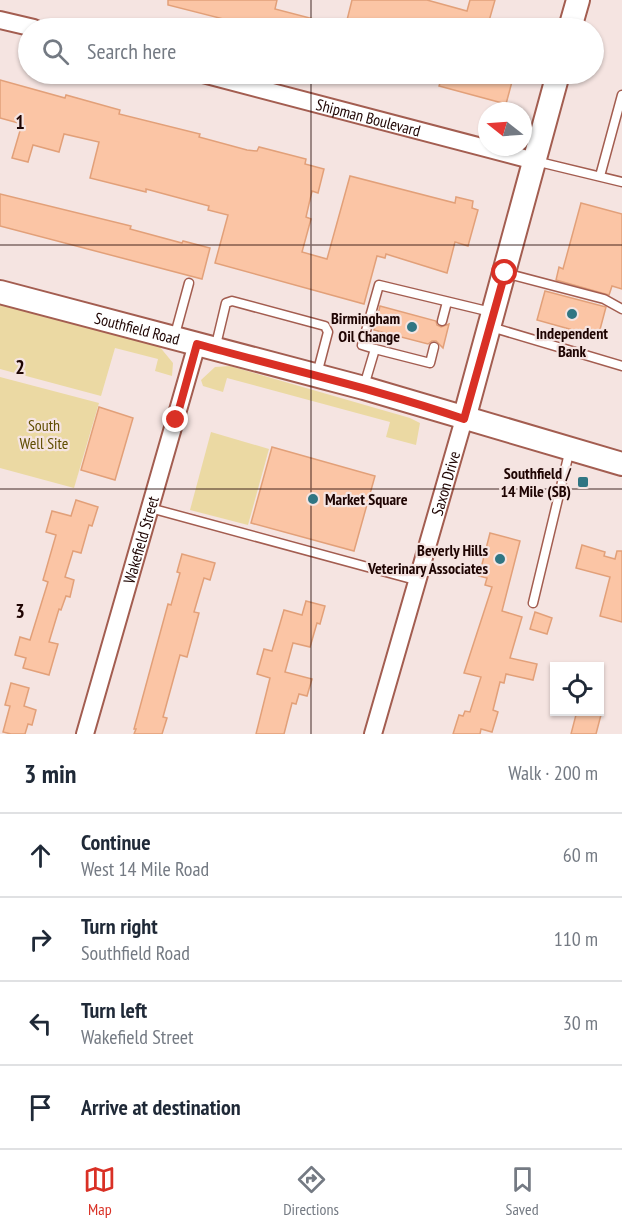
<!DOCTYPE html>
<meta charset="utf-8">
<style>
body{margin:0;font-family:"PT Sans Narrow",sans-serif;background:#f6f6f7;color:#1f2937}
.controls{position:absolute;right:18px;bottom:18px;display:grid;overflow:hidden;border-radius:0px;box-shadow:0 2px 4px #0004}
.controls button{width:54px;height:54px;display:grid;place-items:center;padding:0;border:0;border-bottom:2px solid #e0e1e3;background:#fff;color:#1f2937;font:30px sans-serif}
.compass{position:absolute;left:478px;top:102px;width:54px;height:54px;border-radius:50%;background:#fff;box-shadow:0 2px 4px #0004;rotate:287deg}
.stop{position:absolute;width:18px;height:18px;margin:-14px;border:4px solid #d93025;border-radius:50%;background:#fff}
.stop.end{background:#d93025;border-color:#fff;box-shadow:0 2px 6px #0008}
.list{margin:0;padding:0;list-style:none}
h2{display:flex;justify-content:space-between;align-items:center;height:78px;margin:0;padding:0 24px;font-size:26px}
h2 small{font-size:20px;font-weight:400;color:#747a83}
.list li{display:grid;grid-template-columns:39px 1fr auto;gap:18px;align-items:center;box-sizing:border-box;height:84px;padding:0 24px;border-top:2px solid #e0e1e3}
.list b{display:block;font-size:22px;white-space:nowrap}
.list p{margin:0;font-size:20px;white-space:nowrap;color:#747a83}
.list em{font-size:20px;font-style:normal;color:#747a83}
.icon{flex:none;width:33px;height:33px;fill:none;stroke:currentColor;stroke-width:2;stroke-linecap:round;stroke-linejoin:round}
.map{position:relative;flex:none;width:622px;height:734px;overflow:hidden}
.search{position:absolute;background:#fff;box-shadow:0 2px 4px #0004;left:18px;right:18px;top:18px;height:66px;display:flex;align-items:center;gap:15px;box-sizing:border-box;padding:0 21px;border-radius:33px;color:#747a83;font-size:22px}
.sheet{height:414px;background:#fff}
nav{display:flex;justify-content:space-around;align-items:center;box-sizing:border-box;height:84px;border-top:2px solid #e0e1e3;background:#fff;font-size:16px;color:#747a83}
nav a{display:grid;justify-items:center;gap:3px}
nav .on{color:#d93025}
.map>svg:first-child{display:block}
</style>
<div class="map">
<svg width="622" height="734" viewBox="0 0 622 734">
<rect width="100%" height="100%" fill="#f5e4e1"/>
<g fill="#ebd9a3">
<polygon points="0,301 122,332 159,346 173,363 172,376 155,371 158,359 115,348 101,396 0,369"/>
<polygon points="230,366 410,418 420,423 416,445 386,437 390,422 227,378 223,392 203,386 201,380 215,367"/>
<polygon points="0,377 99,403 74,488 0,468"/>
<polygon points="211,432 269,449 248,525 190,510"/>
</g>
<g fill="#fbc5a5" stroke="#e2a079" stroke-width="1.5">
<polygon points="168,0 277,0 275,9 333,24 332,28 259,28 168,5"/>
<polygon points="352,0 427,0 467,11 470,0 495,0 487,28 345,28"/>
<polygon points="443,74 513,74 513,78 506,104 439,86"/>
<polygon points="0,80 65,98 66,95 120,110 119,114 200,134 199,137 247,150 257,151 259,147 306,159 305,164 324,169 318,193 312,191 306,217 311,219 302,252 327,259 350,176 455,203 456,197 473,201 472,208 478,210 468,246 455,242 447,273 386,254 385,258 377,256 364,304 215,263 228,215 208,210 209,206 146,189 146,192 90,178 99,142 64,134 59,152 33,145 28,162 12,158 22,124 0,118"/>
<polygon points="0,194 131,226 130,229 182,243 183,241 210,248 202,279 0,226"/>
<polygon points="581,203 622,214 622,289 612,286 609,295 556,280 559,267 563,269"/>
<polygon points="545,291 606,307 598,337 537,320"/>
<polygon points="380,306 436,321 437,325 441,327 449,324 443,348 436,341 432,341 428,344 374,330"/>
<polygon points="99,407 133,418 115,480 81,470"/>
<polygon points="272,447 375,476 354,551 251,523"/>
<polygon points="76,500 98,507 92,526 89,525 81,553 73,551 65,577 74,580 70,597 66,596 61,610 59,609 49,642 58,644 49,675 23,668 26,658 15,655 20,637 30,640 48,582 43,580 56,535 46,532 52,511 71,516"/>
<polygon points="490,533 520,541 502,611 522,617 510,658 537,664 533,680 506,674 504,683 500,682 493,710 498,712 492,732 481,729 480,734 453,734 459,715 463,716 465,711 470,712 481,677 464,673 492,587 485,585 487,578 479,576"/>
<polygon points="582,545 605,552 604,556 615,559 617,551 622,551 622,622 600,616 610,577 576,568"/>
<polygon points="182,554 215,563 210,580 204,578 194,612 199,613 187,657 180,655 163,717 167,718 162,734 134,734 136,729 134,729 168,604 171,605 180,573 177,572"/>
<polygon points="306,601 325,606 320,624 317,623 310,647 293,643 285,672 312,679 307,696 299,694 296,704 292,703 284,734 256,734 270,678 257,674 264,649 272,651 284,610 302,615"/>
<polygon points="535,612 552,618 547,634 530,629"/>
<polygon points="11,683 29,688 24,706 36,710 32,725 28,724 25,734 11,734 3,732 10,706 5,705"/>
<polygon points="577,711 602,711 596,734 571,734"/>
</g>
<g fill="none" stroke-linecap="round" stroke-linejoin="round">
<g stroke="#a35d50" stroke-width="11">
<g id="lane">
<polyline points="535,161 622,182"/>
<polyline points="600,176 622,95"/>
<polyline points="505,273 604,299 622,309"/>
<polyline points="442,321 447,302"/>
<polyline points="491,327 622,366"/>
<polyline points="174,338 189,283"/>
<polyline points="215,349 226,303 232,301 325,326 328,332 317,374"/>
<polyline points="375,349 430,363 434,347"/>
<polyline points="364,386 375,349 362,345 379,285 491,312"/>
<polyline points="150,508 419,581"/>
<polyline points="533,603 570,449"/>
</g>
</g>
<g stroke="#a35d50" stroke-width="20">
<g id="street">
<polyline points="0,20 34,28"/>
<path id="s1" d="M203,74l332,87"/>
<path id="s2" d="M85,734l112,-390"/>
<path id="s3" d="M373,734l91,-315"/>
</g>
</g>
<g stroke="#a35d50" stroke-width="26">
<g id="secondary">
<polyline points="570,28 578,0"/>
<path id="s4" d="M0,292l364,96 258,76"/>
<polyline points="464,419 558,74"/>
</g>
</g>
<use href="#lane" stroke="#fff" stroke-width="8"/>
<use href="#street" stroke="#fff" stroke-width="16"/>
<use href="#secondary" stroke="#fff" stroke-width="22"/>
</g>
<g fill="none" stroke-linecap="round" stroke-linejoin="round">
<path stroke="#d93025" stroke-width="8" d="M176,420l21,-76c89,25 180,45 267,75l41,-146"/>
</g>
<path fill="none" stroke="#1e0402" stroke-width="1.5" stroke-opacity="0.55" d="M311,0v28M311,74v660M0,245h622M0,489h622"/>
<g fill="#307683" stroke="#f5e4e1" stroke-width="2">
<circle cx="572" cy="314" r="6"/>
<circle cx="412" cy="327" r="6"/>
<rect x="577" y="476" width="12" height="12" rx="3"/>
<circle cx="313" cy="499" r="6"/>
<circle cx="500" cy="559" r="6"/>
</g>
<g text-anchor="middle" stroke-width="4.5" stroke-linejoin="round" paint-order="stroke">
<g font-size="16" fill="#1e0402" stroke="#f5e4e1">
<text dy="6" stroke="none"><textPath href="#s1" startOffset="171">Shipman Boulevard</textPath></text>
<text dy="6" stroke="none"><textPath href="#s4" startOffset="142">Southfield Road</textPath></text>
<text dy="6" stroke="none"><textPath href="#s3" startOffset="261">Saxon Drive</textPath></text>
<text dy="6" stroke="none"><textPath href="#s2" startOffset="202">Wakefield Street</textPath></text>
</g>
<g font-size="16" font-weight="bold" fill="#1e0402" stroke="#f5e4e1" text-anchor="end">
<text x="400" y="324">Birmingham<tspan x="400" dy="18">Oil Change</tspan></text>
<text x="572" y="339" text-anchor="middle">Independent<tspan x="572" dy="18">Bank</tspan></text>
<text x="571" y="479">Southfield /<tspan x="571" dy="18">14 Mile (SB)</tspan></text>
<text x="325" y="505" text-anchor="start">Market Square</text>
<text x="488" y="556">Beverly Hills<tspan x="488" dy="18">Veterinary Associates</tspan></text>
</g>
<g font-size="16" fill="#604d02" stroke="#f5e4e1">
<text x="44" y="431">South<tspan x="44" dy="18">Well Site</tspan></text>
</g>
</g>
<g font-size="20" text-anchor="middle" font-weight="bold" fill="#1e0402" stroke="#f5e4e1" stroke-width="4.5" stroke-linejoin="round" paint-order="stroke">
<text x="20" y="129">1</text>
<text x="20" y="374">2</text>
<text x="20" y="618">3</text>
</g>
</svg>
<div class="controls">
<button><svg class="icon" aria-label="locate" viewBox="0 0 24 24"><circle cx="12" cy="12" r="6"/><path d="M12 2v4M12 18v4M2 12h4M18 12h4"/></svg></button>
</div>
<svg class="compass" viewBox="-18 -18 36 36"><path d="M0-13l5 13h-10z" fill="#e53935"/><path d="M0 13l5-13h-10z" fill="#747a83"/></svg>
<div class="stop" style="left:505px;top:273px"></div>
<div class="stop end" style="left:176px;top:420px"></div>
<div class="search"><svg class="icon" aria-label="search" viewBox="0 0 24 24"><circle cx="10" cy="10" r="6"/><path d="M15 15l6 6"/></svg>Search here</div>
</div>
<section class="sheet">
<h2>3 min<small>Walk · 200 m</small></h2>
<ul class="list">
<li><svg class="icon" aria-label="ahead" viewBox="0 0 24 24"><path d="M12 20V5M6 11l6-6 6 6"/></svg><div><b>Continue</b><p>West 14 Mile Road</p></div><em>60 m</em></li>
<li><svg class="icon" aria-label="right" viewBox="0 0 24 24"><path d="M7 20v-9h11M14 6l5 5-5 5"/></svg><div><b>Turn right</b><p>Southfield Road</p></div><em>110 m</em></li>
<li><svg class="icon" aria-label="left" viewBox="0 0 24 24"><path d="M17 20v-9H6M10 6l-5 5 5 5"/></svg><div><b>Turn left</b><p>Wakefield Street</p></div><em>30 m</em></li>
<li><svg class="icon" aria-label="arrive" viewBox="0 0 24 24"><path d="M6 21V4h12l-3 4 3 4H6"/></svg><div><b>Arrive at destination</b></div></li>
</ul>
</section>
<nav>
<a class="on"><svg class="icon" aria-label="map" viewBox="0 0 24 24"><path d="M3 6l6-2 6 2 6-2v14l-6 2-6-2-6 2zM9 4v14M15 6v14"/></svg>Map</a>
<a><svg class="icon" aria-label="directions" viewBox="0 0 24 24"><path d="M12 3l9 9-9 9-9-9zM9 14v-3h6M13 9l2 2-2 2"/></svg>Directions</a>
<a><svg class="icon" aria-label="saved" viewBox="0 0 24 24"><path d="M7 4h10v16l-5-4-5 4z"/></svg>Saved</a>
</nav>
